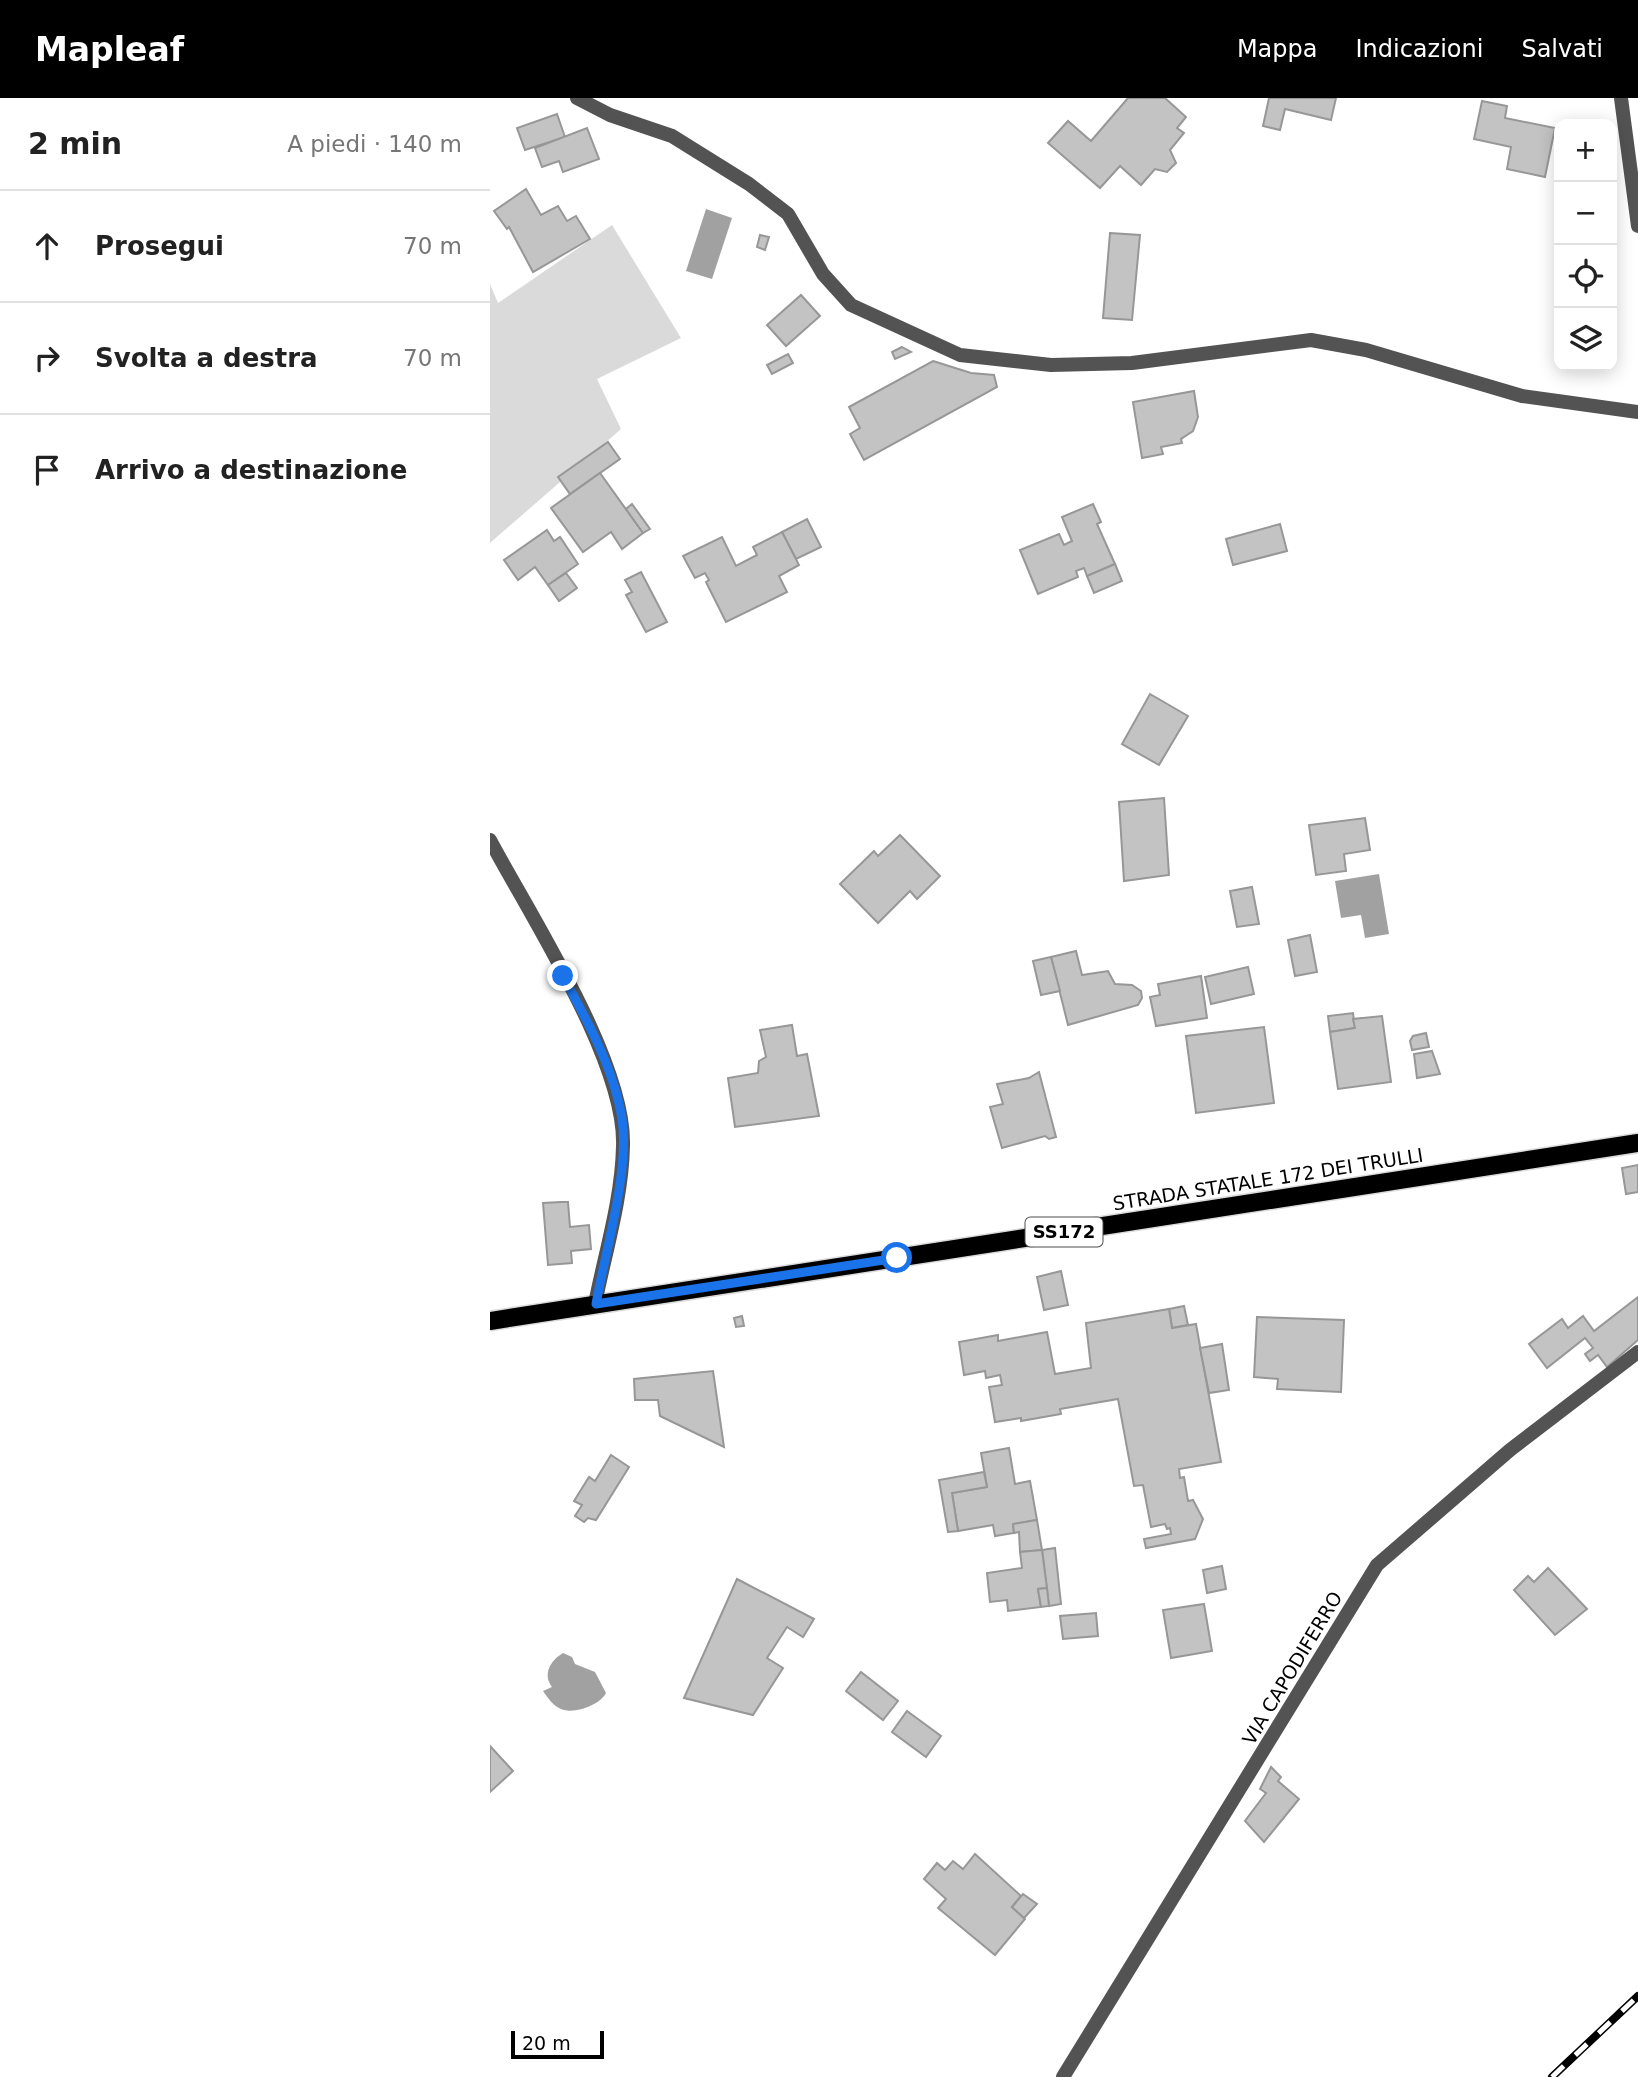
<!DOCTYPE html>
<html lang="it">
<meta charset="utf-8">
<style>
body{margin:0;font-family:"DejaVu Sans",sans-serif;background:#f2f2f2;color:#222}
.controls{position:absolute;right:21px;top:21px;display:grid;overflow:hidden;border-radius:14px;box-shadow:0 4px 18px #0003}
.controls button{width:63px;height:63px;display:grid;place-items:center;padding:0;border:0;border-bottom:2px solid #e0e0e0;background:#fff;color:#222;font:35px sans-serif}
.scale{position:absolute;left:21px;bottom:18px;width:93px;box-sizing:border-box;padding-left:7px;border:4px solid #000;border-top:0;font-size:19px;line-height:24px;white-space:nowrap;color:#000;-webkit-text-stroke:5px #fff;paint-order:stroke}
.stop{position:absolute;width:21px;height:21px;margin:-16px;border:5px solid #1a73e8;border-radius:50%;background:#fff}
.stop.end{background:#1a73e8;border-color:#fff;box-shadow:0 2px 7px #0008}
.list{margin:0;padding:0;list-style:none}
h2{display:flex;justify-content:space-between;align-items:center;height:91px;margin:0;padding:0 28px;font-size:30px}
h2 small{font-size:23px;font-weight:400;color:#767676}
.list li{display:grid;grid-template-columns:46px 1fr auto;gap:21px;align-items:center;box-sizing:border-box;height:112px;padding:0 28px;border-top:2px solid #e0e0e0}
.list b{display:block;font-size:26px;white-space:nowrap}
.list em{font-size:23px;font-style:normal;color:#767676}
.icon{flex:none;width:38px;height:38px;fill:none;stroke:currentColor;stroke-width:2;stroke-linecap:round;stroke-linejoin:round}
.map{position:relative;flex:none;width:1148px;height:1979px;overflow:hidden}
header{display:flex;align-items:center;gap:42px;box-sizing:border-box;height:98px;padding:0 35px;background:#000;color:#fff}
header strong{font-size:33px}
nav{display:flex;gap:38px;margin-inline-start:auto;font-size:24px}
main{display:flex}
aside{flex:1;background:#fff}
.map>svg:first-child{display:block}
</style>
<header>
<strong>Mapleaf</strong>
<nav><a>Mappa</a><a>Indicazioni</a><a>Salvati</a></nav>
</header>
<main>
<aside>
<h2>2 min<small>A piedi · 140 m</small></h2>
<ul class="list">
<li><svg class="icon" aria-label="ahead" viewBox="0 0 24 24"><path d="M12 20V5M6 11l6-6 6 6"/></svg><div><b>Prosegui</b></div><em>70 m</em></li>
<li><svg class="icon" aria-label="right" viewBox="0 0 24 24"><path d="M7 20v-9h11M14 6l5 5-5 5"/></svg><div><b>Svolta a destra</b></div><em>70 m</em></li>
<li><svg class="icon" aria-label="arrive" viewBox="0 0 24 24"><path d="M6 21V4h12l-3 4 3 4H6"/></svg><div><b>Arrivo a destinazione</b></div></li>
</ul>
</aside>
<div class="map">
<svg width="1148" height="1979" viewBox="0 0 1148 1979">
<rect width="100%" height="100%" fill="#fff"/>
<polygon fill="#dadada" points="122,127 191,240 107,281 131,331 0,445 0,186 8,205"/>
<g fill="#a1a1a1">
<polygon points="216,111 242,120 222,181 196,173"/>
<polygon points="889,776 899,836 875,840 871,817 851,820 845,783"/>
<path d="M73,1555l9,4 3,7 20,8 11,21c-6,12 -34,23 -47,15 -6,-3 -12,-11 -16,-17l9,-4c-10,-13 -1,-27 11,-34z"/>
</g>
<g fill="#c3c3c3" stroke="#979797" stroke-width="2">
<polygon points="638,0 675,0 696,19 687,30 694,35 680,52 686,65 677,74 665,71 651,87 630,68 610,90 558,45 578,23 601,43"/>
<polygon points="779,0 846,0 841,22 795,11 790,32 773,28"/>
<polygon points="992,3 1017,8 1015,20 1065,30 1055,79 1017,71 1021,49 984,41"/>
<polygon points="67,16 75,39 35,52 27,30"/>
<polygon points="97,30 109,61 73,74 69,63 52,69 45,50"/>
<polygon points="36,91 51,117 68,108 77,123 86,118 100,141 43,174 19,129 17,131 4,113"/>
<polygon points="620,135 650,137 642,222 613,220"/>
<polygon points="270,137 279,139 275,152 267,149"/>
<polygon points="311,197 330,218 296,248 277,227"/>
<polygon points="412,249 421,254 405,261 402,254"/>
<polygon points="298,256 303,265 282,276 277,267"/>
<polygon points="443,263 481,275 504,277 507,289 374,362 360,336 370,330 359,309"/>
<polygon points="704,293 708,319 703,333 691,341 692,345 671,349 673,356 652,360 643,304"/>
<polygon points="118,344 130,361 80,396 68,379"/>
<polygon points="110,375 153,435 132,451 121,434 93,454 61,410"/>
<polygon points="142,406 160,431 153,435 136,411"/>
<polygon points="603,406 611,424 607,426 625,466 597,478 594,470 586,473 588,479 548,496 530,452 569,436 574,447 582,443 572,419"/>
<polygon points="317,421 331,449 306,461 292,434"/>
<polygon points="790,426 797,453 743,467 736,441"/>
<polygon points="57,432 64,443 70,439 88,466 58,487 45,469 28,482 14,462"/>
<polygon points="292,434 309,467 289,478 297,494 236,524 216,484 219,482 215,475 205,480 193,458 232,439 246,468 267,457 263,449"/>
<polygon points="625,466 632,483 604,495 597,478"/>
<polygon points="151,474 177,524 156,534 136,497 142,494 135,482"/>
<polygon points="76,475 87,490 69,503 58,487"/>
<polygon points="660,596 698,618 669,667 632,646"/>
<polygon points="674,700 679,777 634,783 629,704"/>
<polygon points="875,720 880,752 854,756 856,773 826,777 819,727"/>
<polygon points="410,737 450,778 427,801 420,793 388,825 350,786 384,753 388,758"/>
<polygon points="762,789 769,826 747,829 740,793"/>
<polygon points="820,837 827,874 805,878 798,842"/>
<polygon points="586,853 592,877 618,873 625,886 642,887 651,893 652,900 648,907 578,927 561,859"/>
<polygon points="561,859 570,893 551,897 543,863"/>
<polygon points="758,869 764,896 721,906 715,879"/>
<polygon points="711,878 717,920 666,928 660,899 670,897 668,886"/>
<polygon points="863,915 865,930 840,934 838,918"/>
<polygon points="892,918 901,984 848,991 840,934 865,930 863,921"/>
<polygon points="302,927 307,958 317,956 329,1018 245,1029 238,980 268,975 269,963 276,959 270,932"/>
<polygon points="774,929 784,1005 706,1015 696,938"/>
<polygon points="936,935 939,949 922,952 920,943 923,938"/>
<polygon points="942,953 950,976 927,980 924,956"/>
<polygon points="549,974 566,1039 559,1041 555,1038 512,1050 500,1009 513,1006 507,986 539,980"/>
<polygon points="1148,1067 1148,1094 1136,1096 1132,1070"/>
<polygon points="71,1104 78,1104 80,1129 99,1127 101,1151 81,1153 82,1165 58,1167 53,1105"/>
<polygon points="571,1173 578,1207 554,1212 547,1179"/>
<polygon points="1148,1199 1148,1242 1117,1269 1108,1257 1100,1263 1095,1256 1103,1250 1095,1240 1057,1270 1039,1246 1072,1221 1078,1230 1093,1218 1104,1233"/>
<polygon points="694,1208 698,1227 682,1230 679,1211"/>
<polygon points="679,1211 682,1230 706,1226 731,1364 689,1371 690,1380 694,1379 698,1403 703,1402 713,1421 705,1441 656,1450 654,1441 681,1436 680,1430 677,1431 675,1426 661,1429 653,1387 644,1388 628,1301 570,1311 571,1316 531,1323 531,1320 505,1324 499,1289 512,1287 510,1277 496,1280 495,1273 474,1277 469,1244 508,1237 508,1243 557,1234 565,1276 601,1270 596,1225"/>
<polygon points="252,1218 254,1228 246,1229 244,1220"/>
<polygon points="767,1219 854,1222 851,1294 787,1291 788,1281 764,1279"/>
<polygon points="732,1246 739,1292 719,1295 710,1250"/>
<polygon points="223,1273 234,1349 170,1318 168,1302 145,1302 144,1281"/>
<polygon points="519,1350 525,1386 540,1383 547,1422 523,1426 524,1435 505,1438 503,1427 468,1433 462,1395 497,1389 491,1355"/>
<polygon points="121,1357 139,1369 106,1422 98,1420 94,1424 85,1418 92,1407 84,1403 99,1379 105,1383"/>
<polygon points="494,1374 497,1389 462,1395 468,1433 458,1434 449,1382"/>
<polygon points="547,1422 552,1452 530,1454 529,1434 524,1435 523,1426"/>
<polygon points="565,1450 571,1506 559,1508 552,1452"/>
<polygon points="552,1452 557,1490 548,1491 551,1509 518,1513 517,1502 500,1504 497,1475 532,1470 530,1454"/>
<polygon points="732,1468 736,1491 717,1495 713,1472"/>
<polygon points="1058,1470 1097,1511 1065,1537 1024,1492 1038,1478 1044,1484"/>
<polygon points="247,1481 324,1521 313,1539 297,1529 277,1560 293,1570 263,1617 194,1600"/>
<polygon points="557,1490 559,1508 551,1509 548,1491"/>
<polygon points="714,1506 722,1553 681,1560 673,1512"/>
<polygon points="606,1515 608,1538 573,1541 570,1518"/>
<polygon points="371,1574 408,1603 393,1622 356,1593"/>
<polygon points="417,1613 451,1638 436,1659 402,1634"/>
<polygon points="0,1648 23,1673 0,1694"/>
<polygon points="781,1669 791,1679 788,1683 809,1701 774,1744 755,1723 776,1695 770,1691"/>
<polygon points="485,1756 531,1798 522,1809 535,1821 505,1857 448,1810 456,1801 434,1781 447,1765 455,1772 463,1763 473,1771"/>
<polygon points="533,1796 547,1806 534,1820 522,1809"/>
</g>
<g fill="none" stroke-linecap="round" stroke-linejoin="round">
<g stroke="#dbdbdb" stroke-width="21">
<polyline id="primary" points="0,1223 1148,1045"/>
</g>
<g stroke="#535353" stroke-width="14">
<polyline points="87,0 120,17 182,38 259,86 298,116 333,176 361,207 470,257 561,267 642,265 821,242 876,252 1032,298 1148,314"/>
<polyline points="1131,0 1148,128"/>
<path d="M0,742c41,77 136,222 133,306 -1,53 -18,107 -28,158"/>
<polyline points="573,1979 887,1467 1020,1352 1148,1254"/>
</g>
<use href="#primary" stroke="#000" stroke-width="18"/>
<g stroke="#000" stroke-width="8">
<polyline id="rail" points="1062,1979 1148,1898"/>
</g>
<use href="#rail" stroke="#fff" stroke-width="5" stroke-dasharray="16" stroke-linecap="butt"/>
</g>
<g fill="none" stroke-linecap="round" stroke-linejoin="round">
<path stroke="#1a73e8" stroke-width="9" d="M73,878c24,44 51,93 59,143 8,51 -17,133 -26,185l301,-46"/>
</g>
<g text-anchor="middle" stroke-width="6" stroke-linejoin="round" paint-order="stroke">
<rect fill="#fff" stroke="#4c4c4c" stroke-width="2" x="535.5" y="1119.5" width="77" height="29" rx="5"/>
<g font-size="18" font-weight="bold" fill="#000">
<text x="574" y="1140">SS172</text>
</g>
<g font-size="19" fill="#000" stroke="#fff">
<text transform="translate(778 1081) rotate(-9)" y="7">STRADA STATALE 172 DEI TRULLI</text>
<text transform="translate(802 1570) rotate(-59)" y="7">VIA CAPODIFERRO</text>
</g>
</g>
</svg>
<div class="controls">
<button>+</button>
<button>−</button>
<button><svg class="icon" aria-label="locate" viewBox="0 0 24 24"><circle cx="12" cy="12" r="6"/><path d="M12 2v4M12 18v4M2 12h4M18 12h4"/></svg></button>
<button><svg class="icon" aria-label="layers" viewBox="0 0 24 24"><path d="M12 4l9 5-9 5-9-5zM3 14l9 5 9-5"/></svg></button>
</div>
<div class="scale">20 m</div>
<div class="stop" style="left:407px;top:1160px"></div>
<div class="stop end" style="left:73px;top:878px"></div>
</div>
</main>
